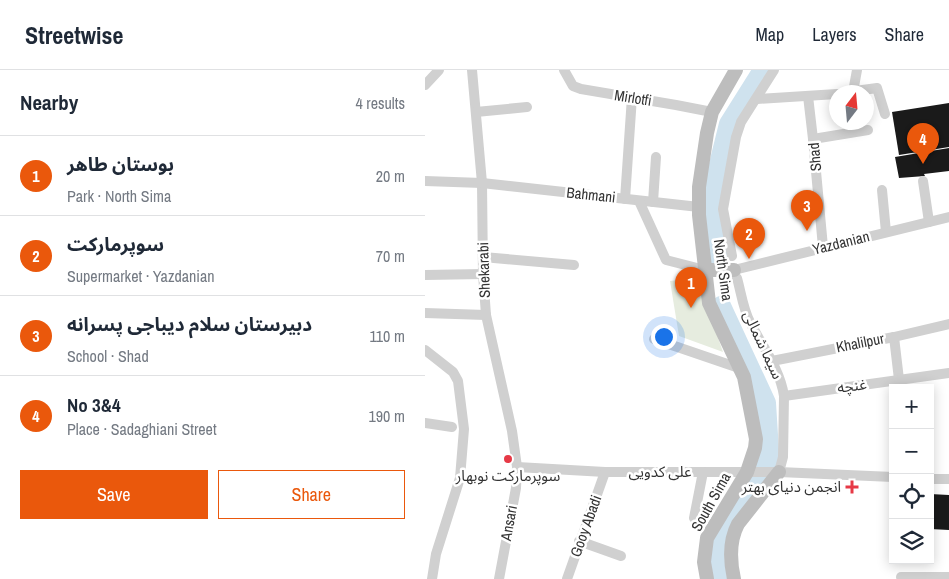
<!DOCTYPE html>
<meta charset="utf-8">
<style>
body{margin:0;font-family:"Archivo Narrow","Noto Sans Arabic",sans-serif;background:#f6f6f7;color:#1f2937}
.controls{position:absolute;right:15px;bottom:15px;display:grid;overflow:hidden;border-radius:0px;box-shadow:0 2px 12px #0003}
.controls button{width:45px;height:45px;display:grid;place-items:center;padding:0;border:0;border-bottom:1px solid #e0e1e3;background:#fff;color:#1f2937;font:25px sans-serif}
.compass{position:absolute;left:404px;top:15px;width:45px;height:45px;border-radius:50%;background:#fff;box-shadow:0 2px 12px #0003;rotate:16deg}
.you{position:absolute;left:238px;top:266px;width:18px;height:18px;margin:-12px;border:4px solid #fff;border-radius:50%;background:#1a73e8;box-shadow:0 0 0 8px #1a73e833}
.badge{display:grid;place-items:center;width:32px;height:32px;border-radius:50%;background:#ea580c;color:#fff;font-size:16px;font-weight:700}
.pin{position:absolute;translate:-50% -41px;filter:drop-shadow(0 1px 2px #0008)}
.pin::after{content:'';position:absolute;top:26px;width:18px;height:15px;background:inherit;clip-path:polygon(0 0,100% 0,50% 100%)}
.list{margin:0;padding:0;list-style:none}
h2{display:flex;justify-content:space-between;align-items:center;height:65px;margin:0;padding:0 20px;font-size:21px}
h2 small{font-size:16px;font-weight:400;color:#747a83}
.list li{display:grid;grid-template-columns:32px 1fr auto;gap:15px;align-items:center;box-sizing:border-box;height:80px;padding:0 20px;border-top:1px solid #e0e1e3}
.list b{display:block;font-size:19px;white-space:nowrap}
.list p{margin:0;font-size:16px;white-space:nowrap;color:#747a83}
.list em{font-size:16px;font-style:normal;color:#747a83}
.actions{display:flex;gap:10px;padding:15px 20px}
.actions a{flex:1;padding:11px 0;border:1px solid #ea580c;border-radius:0px;text-align:center;font-size:18px;color:#ea580c}
.actions .main{background:#ea580c;color:#fff}
.icon{flex:none;width:28px;height:28px;fill:none;stroke:currentColor;stroke-width:2;stroke-linecap:round;stroke-linejoin:round}
.map{position:relative;flex:none;width:524px;height:509px;overflow:hidden}
header{display:flex;align-items:center;gap:30px;box-sizing:border-box;height:70px;padding:0 25px;background:#fff;border-bottom:1px solid #e0e1e3}
header strong{font-size:24px}
nav{display:flex;gap:28px;margin-inline-start:auto;font-size:18px}
main{display:flex}
aside{flex:1;background:#fff}
.map>svg:first-child{display:block}
</style>
<header>
<strong>Streetwise</strong>
<nav><a>Map</a><a>Layers</a><a>Share</a></nav>
</header>
<main>
<aside>
<h2>Nearby<small>4 results</small></h2>
<ul class="list">
<li><span class="badge">1</span><div><b>بوستان طاهر</b><p>Park · North Sima</p></div><em>20 m</em></li>
<li><span class="badge">2</span><div><b>سوپرمارکت</b><p>Supermarket · Yazdanian</p></div><em>70 m</em></li>
<li><span class="badge">3</span><div><b>دبیرستان سلام دیباجی پسرانه</b><p>School · Shad</p></div><em>110 m</em></li>
<li><span class="badge">4</span><div><b>No 3&amp;4</b><p>Place · Sadaghiani Street</p></div><em>190 m</em></li>
</ul>
<div class="actions"><a class="main">Save</a><a>Share</a></div>
</aside>
<div class="map">
<svg width="524" height="509" viewBox="0 0 524 509">
<rect width="100%" height="100%" fill="#fff"/>
<polygon fill="#e6ecdf" points="272,208 298,282 254,266 245,211"/>
<g fill="none" stroke-linecap="round" stroke-linejoin="round">
<g stroke="#cfe2ee" stroke-width="20">
<polyline points="293,189 285,131 304,54 338,0"/>
<polyline points="292,509 290,478 293,467 335,409 343,392 344,381 341,333 296,236"/>
</g>
</g>
<g fill="#1a1a1a">
<polygon points="524,33 524,77 474,85 467,42"/>
<polygon points="524,78 524,101 499,104 500,106 474,108 470,87"/>
<polygon points="505,424 524,425 524,460 505,459"/>
</g>
<g fill="none" stroke-linecap="round" stroke-linejoin="round">
<g stroke="#d0d0d0" stroke-width="10">
<polyline points="47,0 57,113 58,204 61,245 87,361 92,397 91,418 74,509"/>
<polyline points="139,0 148,16 156,19 251,35 287,42"/>
<polyline points="0,15 14,0"/>
<polyline points="423,22 452,18 460,44"/>
<polyline points="428,22 432,0"/>
<polyline points="383,26 388,69 398,177"/>
<polyline points="332,29 412,24"/>
<polyline points="51,42 102,37"/>
<polyline points="388,69 443,60"/>
<polyline points="0,111 57,113 274,137"/>
<polyline points="498,111 504,152"/>
<polyline points="457,120 461,162"/>
<polyline points="200,129 207,27"/>
<polyline points="214,131 241,190 280,200"/>
<polyline points="228,132 231,87"/>
<polyline points="307,186 298,139 311,67 316,52 349,0"/>
<polyline points="58,187 149,195"/>
<polyline points="309,200 524,147"/>
<polyline points="0,205 58,204"/>
<path d="M312,208c4,14 6,31 13,44 12,24 30,47 34,74l-1,61 -4,15"/>
<polyline points="0,243 61,245"/>
<polyline points="469,267 475,318"/>
<polyline points="229,269 314,298"/>
<polyline points="0,280 28,302 33,311 39,359 35,408 11,484 7,509"/>
<polyline points="347,291 469,267 524,254"/>
<polyline points="359,326 524,303"/>
<polyline points="0,353 27,357"/>
<polyline points="92,397 180,402 354,402 468,407"/>
<polyline points="505,409 524,409"/>
<polyline points="269,448 278,402"/>
<polyline points="154,471 196,486"/>
<polyline points="476,507 524,507"/>
<polyline points="142,509 180,402"/>
</g>
<g stroke="#bdbdbd" stroke-width="14">
<polyline points="280,200 309,200"/>
<polyline points="282,509 279,492 282,468 322,402 330,378 331,369 319,307 284,233 274,145 274,117 282,63 287,42 311,0"/>
<path d="M309,509c-4,-18 -5,-38 4,-55l41,-52"/>
</g>
</g>
<g fill="#e63946" stroke="#fff" stroke-width="2">
<circle cx="83" cy="389" r="5"/>
<path d="M424.5 409.5h5v5h5v5h-5v5h-5v-5h-5v-5h5z"/>
</g>
<g text-anchor="middle" stroke-width="5" stroke-linejoin="round" paint-order="stroke">
<g font-size="15" fill="#333" stroke="#fff">
<text transform="translate(208 28) rotate(9)" y="5">Mirlotfi</text>
<text transform="translate(390 87) rotate(-95)" y="5">Shad</text>
<text transform="translate(166 125) rotate(6)" y="5">Bahmani</text>
<text transform="translate(416 173) rotate(-14)" y="5">Yazdanian</text>
<text transform="translate(59 200) rotate(-92)" y="5">Shekarabi</text>
<text transform="translate(298 200) rotate(82)" y="5">North Sima</text>
<text transform="translate(435 273) rotate(-11)" y="5">Khalilpur</text>
<text transform="translate(338 275) rotate(65)" y="5">سیما شمالی</text>
<text transform="translate(427 316) rotate(-8)" y="5">غنچه</text>
<text x="235" y="407">علی کدویی</text>
<text transform="translate(286 432) rotate(-61)" y="5">South Sima</text>
<text transform="translate(84 453) rotate(-80)" y="5">Ansari</text>
<text transform="translate(161 456) rotate(-70)" y="5">Gooy Abadi</text>
</g>
<g font-size="15" fill="#333" stroke="#fff">
<text x="83" y="411">سوپرمارکت نوبهار</text>
<text x="416" y="422" text-anchor="end">انجمن دنیای بهتر</text>
</g>
</g>
</svg>
<div class="controls">
<button>+</button>
<button>−</button>
<button><svg class="icon" aria-label="locate" viewBox="0 0 24 24"><circle cx="12" cy="12" r="6"/><path d="M12 2v4M12 18v4M2 12h4M18 12h4"/></svg></button>
<button><svg class="icon" aria-label="layers" viewBox="0 0 24 24"><path d="M12 4l9 5-9 5-9-5zM3 14l9 5 9-5"/></svg></button>
</div>
<svg class="compass" viewBox="-18 -18 36 36"><path d="M0-13l5 13h-10z" fill="#e53935"/><path d="M0 13l5-13h-10z" fill="#747a83"/></svg>
<div class="you"></div>
<div class="pin badge" style="left:266px;top:238px">1</div>
<div class="pin badge" style="left:324px;top:189px">2</div>
<div class="pin badge" style="left:382px;top:161px">3</div>
<div class="pin badge" style="left:498px;top:94px">4</div>
</div>
</main>
